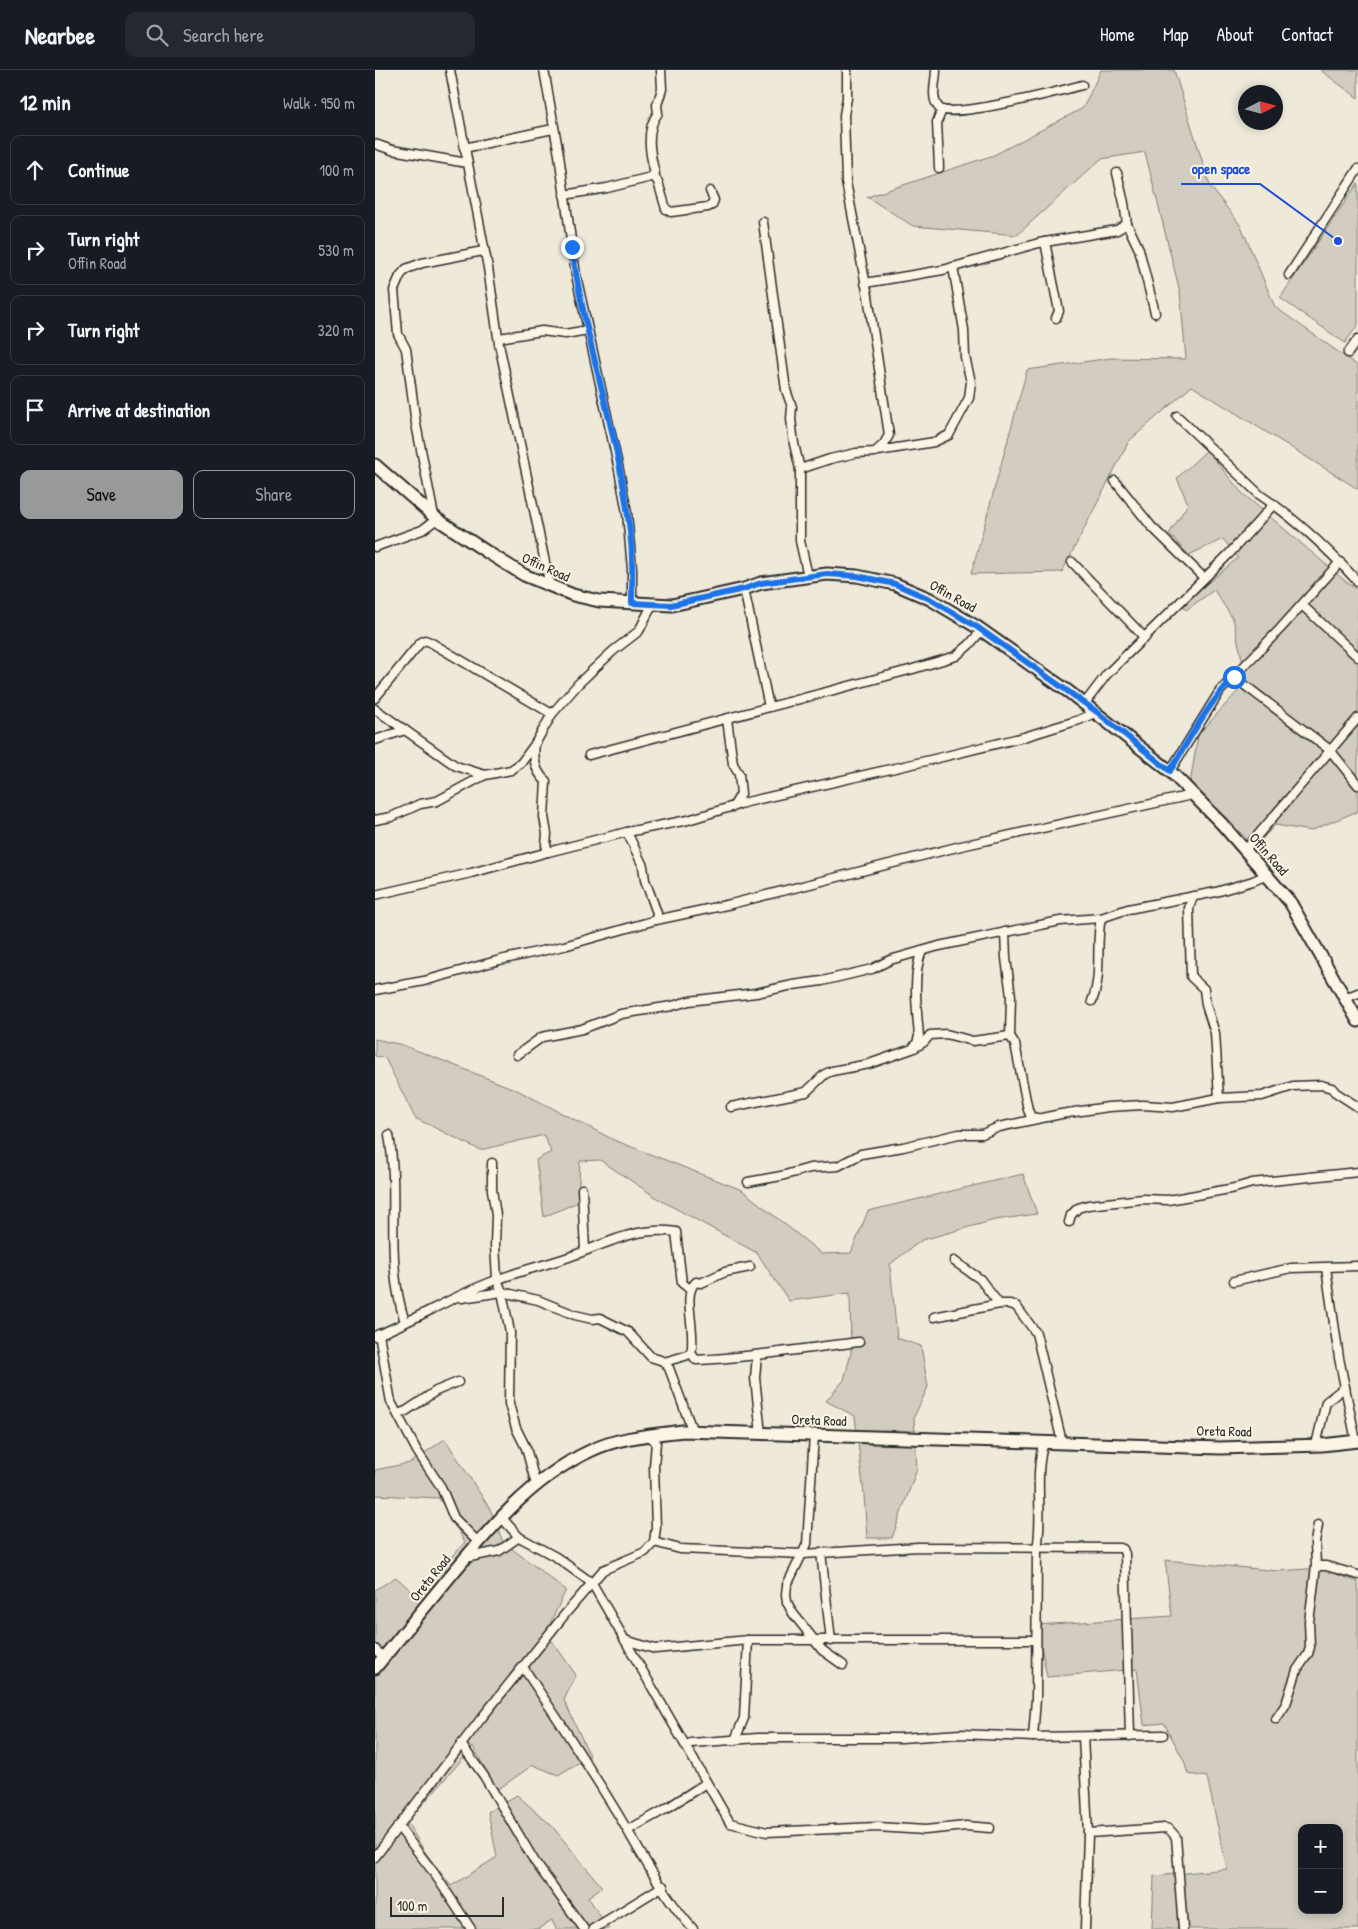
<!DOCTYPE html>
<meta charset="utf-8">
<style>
body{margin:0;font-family:"Patrick Hand",sans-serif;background:#242831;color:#f1f3f6}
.controls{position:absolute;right:15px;bottom:15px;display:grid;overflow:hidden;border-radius:10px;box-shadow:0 2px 8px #0003}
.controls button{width:45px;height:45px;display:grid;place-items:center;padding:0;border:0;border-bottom:1px solid #363941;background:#171b24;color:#f1f3f6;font:25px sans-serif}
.compass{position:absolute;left:863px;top:15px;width:45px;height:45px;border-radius:50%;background:#171b24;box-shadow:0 2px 8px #0003;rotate:84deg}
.scale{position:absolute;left:15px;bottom:12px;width:114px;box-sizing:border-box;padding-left:5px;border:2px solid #2b2b2b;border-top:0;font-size:14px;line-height:18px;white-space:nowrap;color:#2b2b2b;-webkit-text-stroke:4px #fcf5e5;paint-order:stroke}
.stop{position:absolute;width:15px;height:15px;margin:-11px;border:4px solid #1a73e8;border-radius:50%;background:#fff}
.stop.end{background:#1a73e8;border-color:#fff;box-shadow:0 1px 5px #0008}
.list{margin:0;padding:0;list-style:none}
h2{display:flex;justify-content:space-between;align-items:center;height:65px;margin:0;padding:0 20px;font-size:21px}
h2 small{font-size:16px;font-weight:400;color:#9ea1a6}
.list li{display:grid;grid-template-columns:32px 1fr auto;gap:15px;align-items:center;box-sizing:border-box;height:70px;margin:0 10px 10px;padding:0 10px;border:1px solid #363941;border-radius:10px}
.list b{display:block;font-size:19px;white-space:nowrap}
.list p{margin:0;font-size:16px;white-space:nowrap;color:#9ea1a6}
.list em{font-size:16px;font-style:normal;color:#9ea1a6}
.actions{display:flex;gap:10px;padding:15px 20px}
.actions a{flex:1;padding:11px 0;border:1px solid #98999b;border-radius:10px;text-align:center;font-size:18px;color:#98999b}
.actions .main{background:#98999b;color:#111}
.icon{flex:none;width:28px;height:28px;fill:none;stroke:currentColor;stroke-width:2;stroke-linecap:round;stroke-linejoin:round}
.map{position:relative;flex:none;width:983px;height:1859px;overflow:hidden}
header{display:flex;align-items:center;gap:30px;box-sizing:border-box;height:70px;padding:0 25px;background:#171b24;border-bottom:1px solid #363941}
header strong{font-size:24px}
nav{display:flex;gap:28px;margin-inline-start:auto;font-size:18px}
.search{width:350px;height:45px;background:#242831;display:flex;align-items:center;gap:12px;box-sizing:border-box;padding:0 18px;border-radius:10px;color:#9ea1a6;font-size:19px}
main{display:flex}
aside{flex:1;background:#171b24}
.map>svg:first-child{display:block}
</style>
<header>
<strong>Nearbee</strong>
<div class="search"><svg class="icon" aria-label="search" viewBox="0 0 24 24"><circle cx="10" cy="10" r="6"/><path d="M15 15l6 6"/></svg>Search here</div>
<nav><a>Home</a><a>Map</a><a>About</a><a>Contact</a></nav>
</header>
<main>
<aside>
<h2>12 min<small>Walk · 950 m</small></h2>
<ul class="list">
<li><svg class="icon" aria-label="ahead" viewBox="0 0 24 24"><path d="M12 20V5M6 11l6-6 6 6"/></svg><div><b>Continue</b></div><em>100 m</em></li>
<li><svg class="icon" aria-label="right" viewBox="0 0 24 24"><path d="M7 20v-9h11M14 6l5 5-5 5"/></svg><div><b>Turn right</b><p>Offin Road</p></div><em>530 m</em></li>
<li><svg class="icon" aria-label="right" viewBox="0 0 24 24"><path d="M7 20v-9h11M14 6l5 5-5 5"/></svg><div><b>Turn right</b></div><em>320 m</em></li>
<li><svg class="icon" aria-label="arrive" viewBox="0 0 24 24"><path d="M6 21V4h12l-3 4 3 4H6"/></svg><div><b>Arrive at destination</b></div></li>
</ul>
<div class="actions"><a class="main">Save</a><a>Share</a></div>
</aside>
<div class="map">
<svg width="983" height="1859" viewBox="0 0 983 1859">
<rect width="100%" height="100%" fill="#efe9da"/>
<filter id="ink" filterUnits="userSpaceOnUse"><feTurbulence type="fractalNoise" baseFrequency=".02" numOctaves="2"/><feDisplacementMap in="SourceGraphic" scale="10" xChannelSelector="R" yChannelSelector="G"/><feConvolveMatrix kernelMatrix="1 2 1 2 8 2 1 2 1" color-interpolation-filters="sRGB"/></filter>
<g filter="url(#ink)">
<g fill="#d2cdc0" stroke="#7e7c76" fill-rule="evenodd">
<polygon points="726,0 799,0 835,116 866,156 900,237 983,296 983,419 817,316 754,371 687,502 596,504 652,300 736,288 811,289 805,222 770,82 726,89 642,165 538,156 492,127 619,85 708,38"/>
<polygon points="945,0 983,0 983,28"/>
<polygon points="983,113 983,255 970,273 905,228"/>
<polygon points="832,380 866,422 975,515 983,520 983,741 935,761 900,755 880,777 815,713 823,665 872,611 858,549 839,520 811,540 808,537 816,527 863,488 848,469 814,485 794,464 813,434 802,408"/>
<polygon points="0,969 28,975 142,1020 239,1070 367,1120 447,1184 476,1183 493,1141 648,1104 662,1144 620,1150 547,1170 515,1194 522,1268 546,1276 553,1317 539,1347 542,1399 517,1468 492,1468 489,1425 480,1346 451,1331 469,1310 476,1283 475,1223 414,1231 382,1183 285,1130 225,1090 205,1091 203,1132 169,1147 161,1090 176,1082 169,1065 105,1080 40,1048 10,988 0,986"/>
<polygon points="70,1369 115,1439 128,1472 191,1520 171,1562 201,1605 189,1630 215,1686 183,1705 158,1695 122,1720 98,1677 32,1752 50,1782 76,1816 122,1787 113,1742 142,1725 176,1755 227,1817 213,1827 234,1859 181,1859 177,1850 163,1859 0,1859 0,1520 21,1507 43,1527 90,1472 64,1428 0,1425 0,1400 35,1393"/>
<path d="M790,1490l113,11 43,-3 37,14v347h-206l2,-53 73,-7 -20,-92 -19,-3 -4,-13 -20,-38 -20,2 -7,-56 -90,8 -10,-52 135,-9zM927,1758h37v82h-37z"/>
</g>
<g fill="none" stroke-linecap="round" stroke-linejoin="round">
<g stroke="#2b2b2b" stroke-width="11">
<g id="street">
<polyline points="75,0 113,198 124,274 175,516"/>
<polyline points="169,0 184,85 201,205 244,400 252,443 257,499 257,533"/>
<path d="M561,0c0,11 -6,28 3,38 10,12 125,-18 143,-23"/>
<polyline points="0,74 17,80 92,93"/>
<polyline points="89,78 178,59"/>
<polyline points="564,98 562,52 567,40"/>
<polyline points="278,105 283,112 291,139 296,142 333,137 337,135 339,130 335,121"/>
<path d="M189,125l43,-7 44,-11 4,-3c-5,-20 -10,-44 3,-61l-1,-8 5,-16 -1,-19"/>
<polyline points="388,152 411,320 417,337 416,349 419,374 425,399 425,471 433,506"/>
<polyline points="752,154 764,179 780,243"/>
<polyline points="670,172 684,241 681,248"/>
<polyline points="914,205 983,99"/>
<polyline points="490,213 568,200 664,173 742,160 752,154 749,133 742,103"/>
<polyline points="124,268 167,261 190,264 213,260"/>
<polyline points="973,283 983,269"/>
<path d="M802,346l83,79c36,24 69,55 98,87"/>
<polyline points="503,381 559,372 574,365 594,328 596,312 590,287 589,260 578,197"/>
<polyline points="425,399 455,389 481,383 500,382 509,374 514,365 493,226 471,112 469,45 472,28 472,0"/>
<polyline points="740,411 776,456 829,508"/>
<polyline points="59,446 41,354 31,279 23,264 19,220 25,206 31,199 47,193 108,181"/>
<polyline points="0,477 47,460 62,449"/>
<polyline points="697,492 770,568"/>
<polyline points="369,519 394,637"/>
<polyline points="927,535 983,587"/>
<polyline points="859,607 955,680 983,715"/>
<polyline points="0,628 45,573 50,570 55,572 177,644"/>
<polyline points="710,633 732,604 854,484 899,434"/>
<polyline points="0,639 81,696 110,705 136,700 146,693 160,674 177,644 204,613 238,581 264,561 277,535"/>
<polyline points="352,649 358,694 364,704 366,724 358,737"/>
<polyline points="0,670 30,660"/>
<polyline points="214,685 538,599 581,586 594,575 607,560"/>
<polyline points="795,701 845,621 905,559 965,492"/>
<polyline points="0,750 16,747 45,734 62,731 110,705"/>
<polyline points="252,762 313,750 372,732 555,690 649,667 704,650 722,642"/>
<polyline points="870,780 983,648"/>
<polyline points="173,782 252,762 268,796 270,810 282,843 281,850"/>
<path d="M0,825l96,-22 77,-21 -2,-7 1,-11 -3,-17 2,-36c-11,-9 -13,-23 -11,-37"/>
<polyline points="818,826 814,838 816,907 829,919 831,935 840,963 844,1028"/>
<polyline points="630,862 631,888 636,926 635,966 640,974 653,1040 656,1047 662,1048"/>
<polyline points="0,920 49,911 125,890 189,876 281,850 356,834 586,776 817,725"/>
<polyline points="970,928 983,923"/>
<path d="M717,931c11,-26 3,-56 9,-83"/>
<polyline points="539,978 549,972 555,965 571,964 598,971 635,966"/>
<polyline points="142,985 167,967 207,959 246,944 297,936 314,931 381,923 418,915 447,911 497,899 515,890 564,876 685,851 726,848 753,839 841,822 878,811 892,805"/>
<path d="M356,1037l75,-15 19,-18 7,-3 37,-7 43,-15 5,-6 2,-7c-2,-24 -7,-62 3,-85"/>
<path d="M14,1065c11,64 -5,123 16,187"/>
<polyline points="117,1093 117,1120 121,1145 120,1175 122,1209 127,1222 135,1262 134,1334 141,1358 151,1378 161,1415"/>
<polyline points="373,1112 406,1106 435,1098 463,1096 486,1084 528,1077 584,1064 607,1064 624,1057 686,1044 733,1037 768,1035 798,1037 844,1028 887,1026 918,1016 946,1015 957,1018 960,1022 983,1037"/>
<polyline points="207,1119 210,1180"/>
<polyline points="694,1152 696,1145 703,1138 713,1135 768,1129 793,1130 860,1118 877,1113 983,1102"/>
<polyline points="579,1191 605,1209 624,1234"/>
<polyline points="951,1198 964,1288 981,1371"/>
<polyline points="859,1211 916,1198 983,1196"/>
<polyline points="87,1228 127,1222 163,1230 200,1245 217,1249 225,1248 253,1262 276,1287 288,1291 294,1298 318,1362"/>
<polyline points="559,1247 624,1234 635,1234 641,1236 661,1263 687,1372"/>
<polyline points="4,1264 16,1332 42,1381 66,1417 79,1448 103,1472"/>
<path d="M0,1266c38,-15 73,-37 111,-52 25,-11 53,-17 80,-26 36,-12 70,-33 110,-26l6,51 8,6"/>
<path d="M316,1283l5,7c55,-2 109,-12 163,-18"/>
<polyline points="382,1285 380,1308 386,1364"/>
<path d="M289,1292l21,-6 6,-3c6,-22 -10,-59 5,-71l5,1 24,-11 25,-5"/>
<polyline points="23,1344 31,1341 61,1321 83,1312"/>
<polyline points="439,1365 432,1474 412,1515 411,1524 412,1532 417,1542 447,1580 468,1595"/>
<polyline points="941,1375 951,1332 970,1317"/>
<polyline points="127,1448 144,1467 181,1487 217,1513 355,1753 392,1762 502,1757 550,1760 591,1756 615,1758"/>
<polyline points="279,1472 305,1479 428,1484 543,1477 745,1478 748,1479 750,1484 755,1666"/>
<polyline points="446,1482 456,1571"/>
<polyline points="90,1488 124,1481 144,1467"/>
<polyline points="941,1496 951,1496 983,1505"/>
<polyline points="250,1570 280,1579 373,1570 660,1570"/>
<polyline points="0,1579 9,1588"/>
<path d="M148,1597c32,47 63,95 93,144 23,38 47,85 77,118"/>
<polyline points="901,1649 911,1634 922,1600 933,1584 935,1577 934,1552 941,1496 940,1472 943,1455"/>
<path d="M658,1667l3,-38 1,-150c7,-36 -4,-72 7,-107"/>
<polyline points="708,1667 713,1763 710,1859"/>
<polyline points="360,1670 369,1648 373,1570"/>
<polyline points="316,1673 383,1668 526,1668 585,1664 658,1667 788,1665"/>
<polyline points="86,1674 109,1706 160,1792 209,1859"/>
<polyline points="23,1756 59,1803 96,1859"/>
<polyline points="253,1760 289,1740 331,1713"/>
<polyline points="713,1763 790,1758 794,1759 801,1767 808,1859"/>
<polyline points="0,1787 105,1650 191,1543 228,1500 270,1482 279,1472 281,1457 279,1397 281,1372 273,1365"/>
<polyline points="218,1859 288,1816"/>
</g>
</g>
<g stroke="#2b2b2b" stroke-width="15">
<g id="secondary">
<polyline points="0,395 62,449 112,482 149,505 198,525 224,531 297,535 369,519 386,513 452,504 482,506 520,514 555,529 602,557 694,622 795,701 847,754 915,832 983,951"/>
<path d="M0,1598c22,-27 45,-55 67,-82 42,-51 87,-107 148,-135 29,-14 61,-16 93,-20l537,17 102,-3 36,-4"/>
</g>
</g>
<use href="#street" stroke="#fcf5e5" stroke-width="8"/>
<use href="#secondary" stroke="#fcf5e5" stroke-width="11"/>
</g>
</g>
<g fill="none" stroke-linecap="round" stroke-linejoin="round" filter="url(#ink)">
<path stroke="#1a73e8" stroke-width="6" d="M197,177c13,99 50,195 59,295 2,20 1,41 1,61l39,2 73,-16 17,-6 66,-9 30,2 38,8 35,15 47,28 120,85 73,59c20,-33 38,-67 64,-94"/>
</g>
<g text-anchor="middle" stroke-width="4" stroke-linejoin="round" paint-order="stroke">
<g font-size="14" fill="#2b2b2b" stroke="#fcf5e5">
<text transform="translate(171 497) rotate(24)" y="5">Offin Road</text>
<text transform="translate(578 526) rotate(29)" y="5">Offin Road</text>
<text transform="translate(894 784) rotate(49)" y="5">Offin Road</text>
<text transform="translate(444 1350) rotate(2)" y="5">Oreta Road</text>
<text transform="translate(849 1361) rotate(1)" y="5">Oreta Road</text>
<text transform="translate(55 1508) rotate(-51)" y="5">Oreta Road</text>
</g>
</g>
<path fill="none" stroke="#1d4ed8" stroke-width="2" d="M963 171L885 114H806"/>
<circle fill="#1d4ed8" stroke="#fcf5e5" stroke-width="2" cx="963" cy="171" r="5"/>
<g font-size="15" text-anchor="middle" font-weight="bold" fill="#1d4ed8" stroke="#fcf5e5" stroke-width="4" stroke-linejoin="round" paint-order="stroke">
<text x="846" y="104">open space</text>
</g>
</svg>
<div class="controls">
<button>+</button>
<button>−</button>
</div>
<svg class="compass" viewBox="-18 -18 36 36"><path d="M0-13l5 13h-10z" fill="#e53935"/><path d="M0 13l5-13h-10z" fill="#9ea1a6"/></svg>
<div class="scale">100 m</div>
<div class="stop" style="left:859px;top:607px"></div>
<div class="stop end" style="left:197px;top:177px"></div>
</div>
</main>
